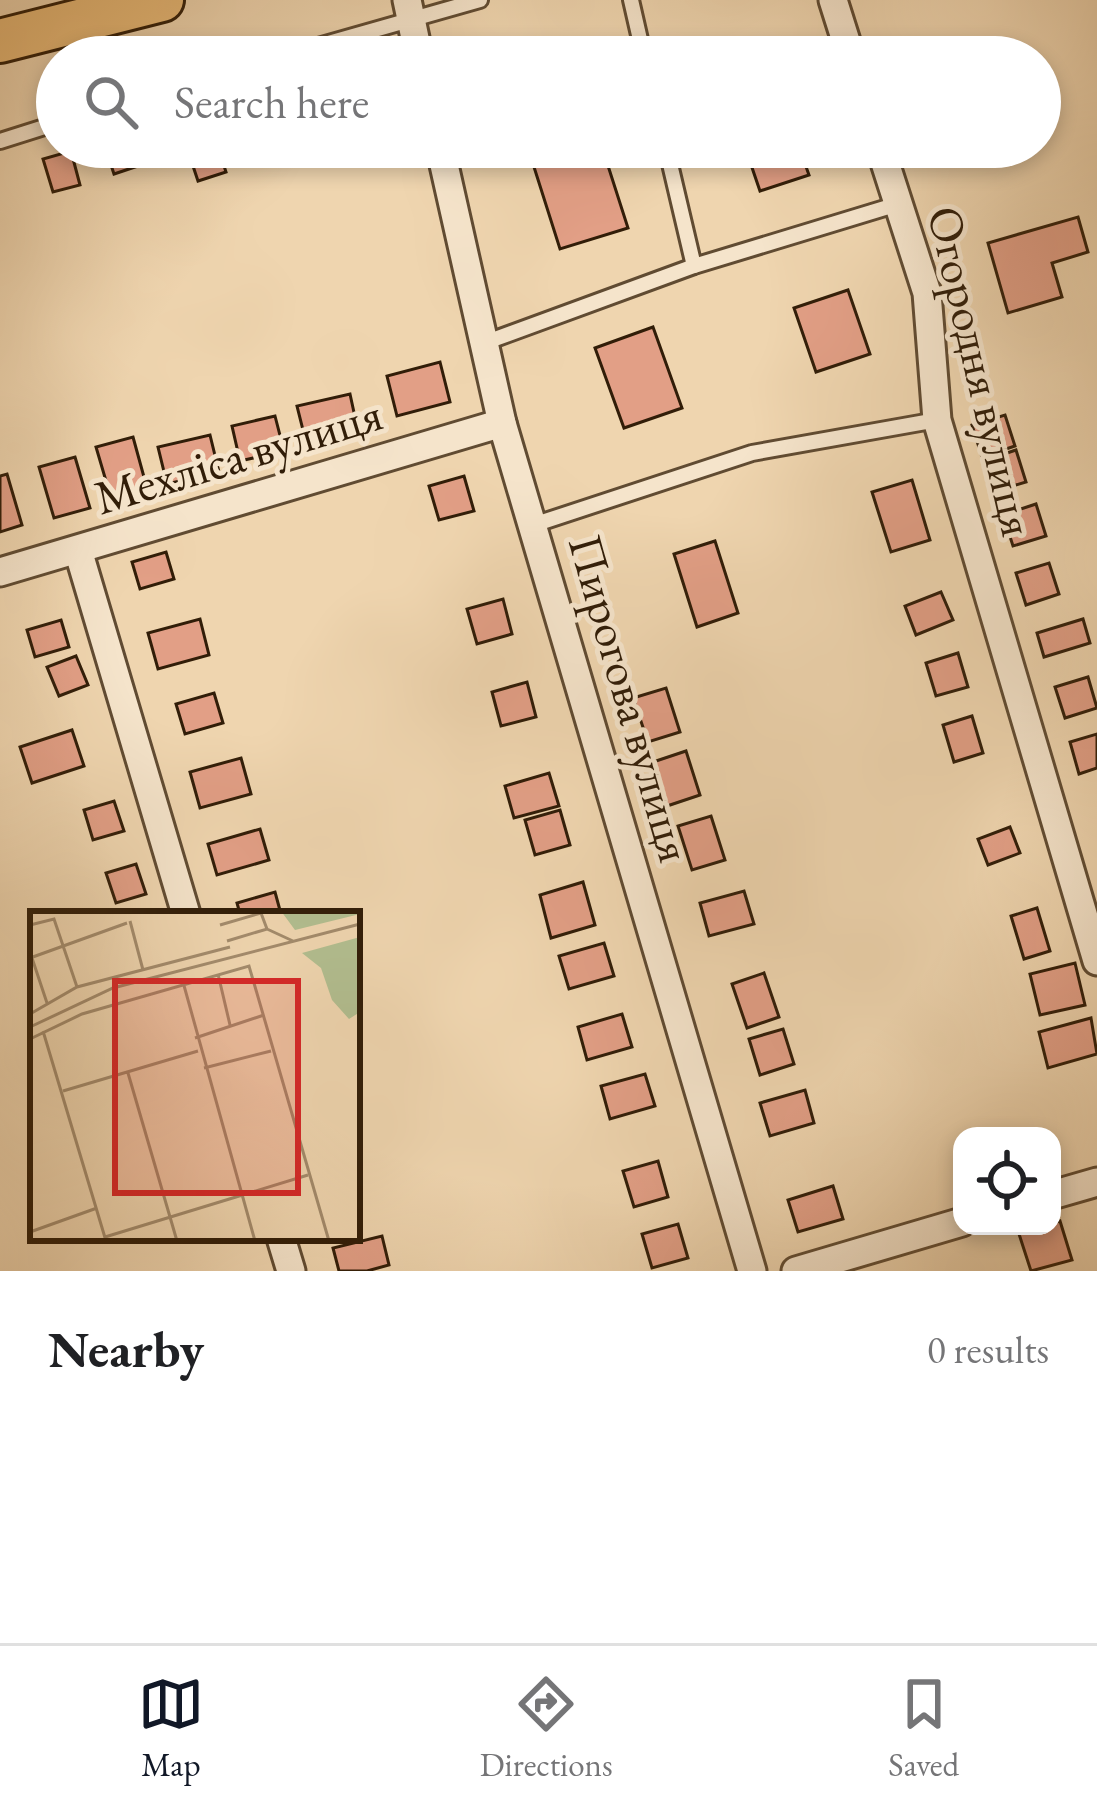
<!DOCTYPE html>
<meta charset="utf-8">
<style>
body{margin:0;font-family:"EB Garamond",serif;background:#f2f2f2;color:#202124}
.controls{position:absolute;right:36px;bottom:36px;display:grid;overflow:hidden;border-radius:24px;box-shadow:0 6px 18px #0003}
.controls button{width:108px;height:108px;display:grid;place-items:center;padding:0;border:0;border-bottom:3px solid #e0e0e0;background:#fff;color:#202124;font:60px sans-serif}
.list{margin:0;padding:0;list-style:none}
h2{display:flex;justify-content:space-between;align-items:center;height:156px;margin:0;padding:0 48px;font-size:51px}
h2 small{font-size:39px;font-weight:400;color:#757577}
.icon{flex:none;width:66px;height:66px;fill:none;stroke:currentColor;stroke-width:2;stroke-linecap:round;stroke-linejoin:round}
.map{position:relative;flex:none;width:1097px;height:1271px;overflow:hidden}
.search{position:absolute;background:#fff;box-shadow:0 6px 18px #0003;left:36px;right:36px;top:36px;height:132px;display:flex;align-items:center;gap:30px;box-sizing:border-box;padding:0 42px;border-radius:66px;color:#757577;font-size:45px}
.sheet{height:372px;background:#fff}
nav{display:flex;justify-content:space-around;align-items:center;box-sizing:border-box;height:168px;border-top:3px solid #e0e0e0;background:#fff;font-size:33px;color:#757577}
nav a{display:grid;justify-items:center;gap:6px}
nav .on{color:#111827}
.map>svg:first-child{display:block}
</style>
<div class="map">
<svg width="1097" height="1271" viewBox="0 0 1097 1271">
<rect width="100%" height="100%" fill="#efd5af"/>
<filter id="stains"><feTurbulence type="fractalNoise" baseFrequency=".00167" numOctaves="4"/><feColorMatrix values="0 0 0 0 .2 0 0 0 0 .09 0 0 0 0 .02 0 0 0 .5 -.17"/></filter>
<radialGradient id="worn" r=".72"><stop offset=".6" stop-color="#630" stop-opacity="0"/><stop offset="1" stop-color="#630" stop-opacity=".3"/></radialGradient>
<g fill="#e29f86" stroke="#311d08" stroke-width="3">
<polygon points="985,39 992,57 938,57"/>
<polygon points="105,147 148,147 153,161 114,174"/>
<polygon points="167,147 218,147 226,172 198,181 191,160 174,166"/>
<polygon points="602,147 628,228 560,249 534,167"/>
<polygon points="745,147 799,147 809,175 760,191"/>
<polygon points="71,151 80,185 53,192 43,159"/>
<polygon points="1078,217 1088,252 1052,263 1062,297 1008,313 988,243"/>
<polygon points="848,290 870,354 816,372 794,308"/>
<polygon points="653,327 682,408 624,428 595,348"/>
<polygon points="440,362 450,402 397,416 387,376"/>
<polygon points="350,394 358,431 306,442 297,406"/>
<polygon points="1005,415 1015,446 982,457 972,425"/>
<polygon points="275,416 284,451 240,461 232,426"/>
<polygon points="210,435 219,472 167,484 158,447"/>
<polygon points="133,437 147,488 111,498 96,447"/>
<polygon points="1016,450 1026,482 992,492 983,461"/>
<polygon points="75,457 90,508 54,518 39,467"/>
<polygon points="7,474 22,525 0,532 0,476"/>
<polygon points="464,476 474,511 439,520 429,486"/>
<polygon points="912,480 930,540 891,552 872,492"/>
<polygon points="1036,504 1046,536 1013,546 1003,515"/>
<polygon points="715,541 738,613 697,627 674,554"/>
<polygon points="166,552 174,579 140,589 132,562"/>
<polygon points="1049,563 1059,594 1026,605 1016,573"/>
<polygon points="941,592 953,620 916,635 905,606"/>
<polygon points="503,599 512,634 477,644 467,609"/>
<polygon points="200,619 209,655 158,669 148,633"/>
<polygon points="1083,619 1090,643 1044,657 1037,633"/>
<polygon points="61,620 69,647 35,657 27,630"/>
<polygon points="958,653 968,687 936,696 926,663"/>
<polygon points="76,656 88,685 59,696 47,667"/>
<polygon points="1088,677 1097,708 1065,718 1055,687"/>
<polygon points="527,682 536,717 501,726 492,692"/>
<polygon points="666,688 680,732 648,742 633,698"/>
<polygon points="214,693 223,723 185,734 176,704"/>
<polygon points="972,716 983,753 954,762 943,725"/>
<polygon points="72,730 84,766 32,783 20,747"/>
<polygon points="1097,734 1097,768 1079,774 1070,742"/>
<polygon points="686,751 700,795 667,806 653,762"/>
<polygon points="241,758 251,794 200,808 190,772"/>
<polygon points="549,773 559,806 514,818 505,786"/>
<polygon points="114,801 124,831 93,840 84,810"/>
<polygon points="560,810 570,845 535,855 525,820"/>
<polygon points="711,816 725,860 692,870 678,826"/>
<polygon points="1010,827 1020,853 988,865 978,839"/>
<polygon points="260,829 269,860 217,875 208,844"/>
<polygon points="136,864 146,894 116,903 106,873"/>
<polygon points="583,882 595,925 551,938 540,895"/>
<polygon points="744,891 754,924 709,936 700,903"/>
<polygon points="275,892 281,914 240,914 237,903"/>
<polygon points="1037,908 1050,951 1024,959 1011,916"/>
<polygon points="604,943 614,976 569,989 559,956"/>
<polygon points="1075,963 1085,1005 1040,1015 1030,974"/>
<polygon points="764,973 779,1017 747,1028 732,984"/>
<polygon points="622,1014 632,1047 587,1060 578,1027"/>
<polygon points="1091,1018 1097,1054 1048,1068 1039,1032"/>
<polygon points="783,1029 794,1064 760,1075 749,1039"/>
<polygon points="645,1074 655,1106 610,1119 601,1086"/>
<polygon points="805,1090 814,1123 770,1136 760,1103"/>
<polygon points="658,1161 668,1197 634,1207 623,1171"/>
<polygon points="833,1186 843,1219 798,1232 788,1200"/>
<polygon points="1060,1221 1072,1260 1031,1271 1019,1234"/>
<polygon points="678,1224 688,1258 652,1268 642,1234"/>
<polygon points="382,1236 389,1265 367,1271 339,1271 333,1248"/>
</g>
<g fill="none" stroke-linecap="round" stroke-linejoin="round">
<g stroke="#604b32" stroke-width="20">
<g id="service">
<polyline points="631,0 644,57"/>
<polyline points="279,57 480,0"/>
<polyline points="0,141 57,123"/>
<polyline points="666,147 694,266"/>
<polyline points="484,343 694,266 898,204"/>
<polyline points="533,525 752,453 937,420"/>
</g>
</g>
<g stroke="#604b32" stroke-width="33">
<g id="minor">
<polyline points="407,0 419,57"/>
<polyline points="833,0 851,57"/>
<polyline points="440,147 502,423 752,1271"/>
<polyline points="880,147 927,293 937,420 1097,961"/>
<polyline points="78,550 186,914"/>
<polyline points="0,572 502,423"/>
<polyline points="1052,1195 1097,1182"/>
<polyline points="281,1238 291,1271"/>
<polyline points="796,1271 962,1222"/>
</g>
</g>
<g stroke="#311d08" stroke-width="48">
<polyline id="primary" points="0,41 162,0"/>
</g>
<use href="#service" stroke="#f5e4cb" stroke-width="14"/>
<use href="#minor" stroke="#f5e4cb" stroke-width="27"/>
<use href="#primary" stroke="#e8ba78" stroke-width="42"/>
</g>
<g text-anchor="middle" stroke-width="10" stroke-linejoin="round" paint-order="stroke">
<g font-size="48" fill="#311d08" stroke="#f5e4cb">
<text transform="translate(982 371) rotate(77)" y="17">Огородня вулиця</text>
<text transform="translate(238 455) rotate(-17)" y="17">Мехліса вулиця</text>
<text transform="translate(631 698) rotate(74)" y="17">Пирогова вулиця</text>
</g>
</g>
<g transform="translate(30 911)">
<rect width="330" height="330" fill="#efd5af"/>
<path d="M251,0h79v3l-65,16zM330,26v75l-11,7 -17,-19 -11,-32 -19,-15z" fill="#b2be90"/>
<path fill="none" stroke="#a38b6c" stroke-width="3" d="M100,10l13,49M0,14l24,-6 23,68M190,14l41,-12 6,16M197,30l40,-12 26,12M0,41l17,51M0,47l97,-35M188,63l12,51M153,71l72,259M0,103l47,-27 153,-40M0,116l83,-39 247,-64M13,120l63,210M165,127l69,-23M0,128l52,-25 167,-48 80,275M174,157l67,-17M98,162l49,168M33,180l135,-40M0,321l67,-24M75,326l203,-62"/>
<path fill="#d62828" fill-opacity="0.15" stroke="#d62828" stroke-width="6" d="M85,70h183v212h-183z"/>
<rect width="330" height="330" fill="none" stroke="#311d08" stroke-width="6"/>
</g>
<rect width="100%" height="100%" filter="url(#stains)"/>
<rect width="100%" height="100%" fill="url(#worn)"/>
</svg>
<div class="controls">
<button><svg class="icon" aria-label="locate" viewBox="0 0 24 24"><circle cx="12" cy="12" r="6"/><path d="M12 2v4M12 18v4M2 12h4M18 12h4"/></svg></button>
</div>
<div class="search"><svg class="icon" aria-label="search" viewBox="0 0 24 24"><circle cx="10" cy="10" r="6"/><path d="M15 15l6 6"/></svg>Search here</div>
</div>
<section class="sheet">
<h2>Nearby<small>0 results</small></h2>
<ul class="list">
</ul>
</section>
<nav>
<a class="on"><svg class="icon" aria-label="map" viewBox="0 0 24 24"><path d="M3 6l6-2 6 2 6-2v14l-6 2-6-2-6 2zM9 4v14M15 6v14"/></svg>Map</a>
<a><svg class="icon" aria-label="directions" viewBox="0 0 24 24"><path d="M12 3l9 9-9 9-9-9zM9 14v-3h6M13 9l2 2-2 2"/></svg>Directions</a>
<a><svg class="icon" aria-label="saved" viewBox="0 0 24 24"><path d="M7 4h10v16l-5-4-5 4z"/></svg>Saved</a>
</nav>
